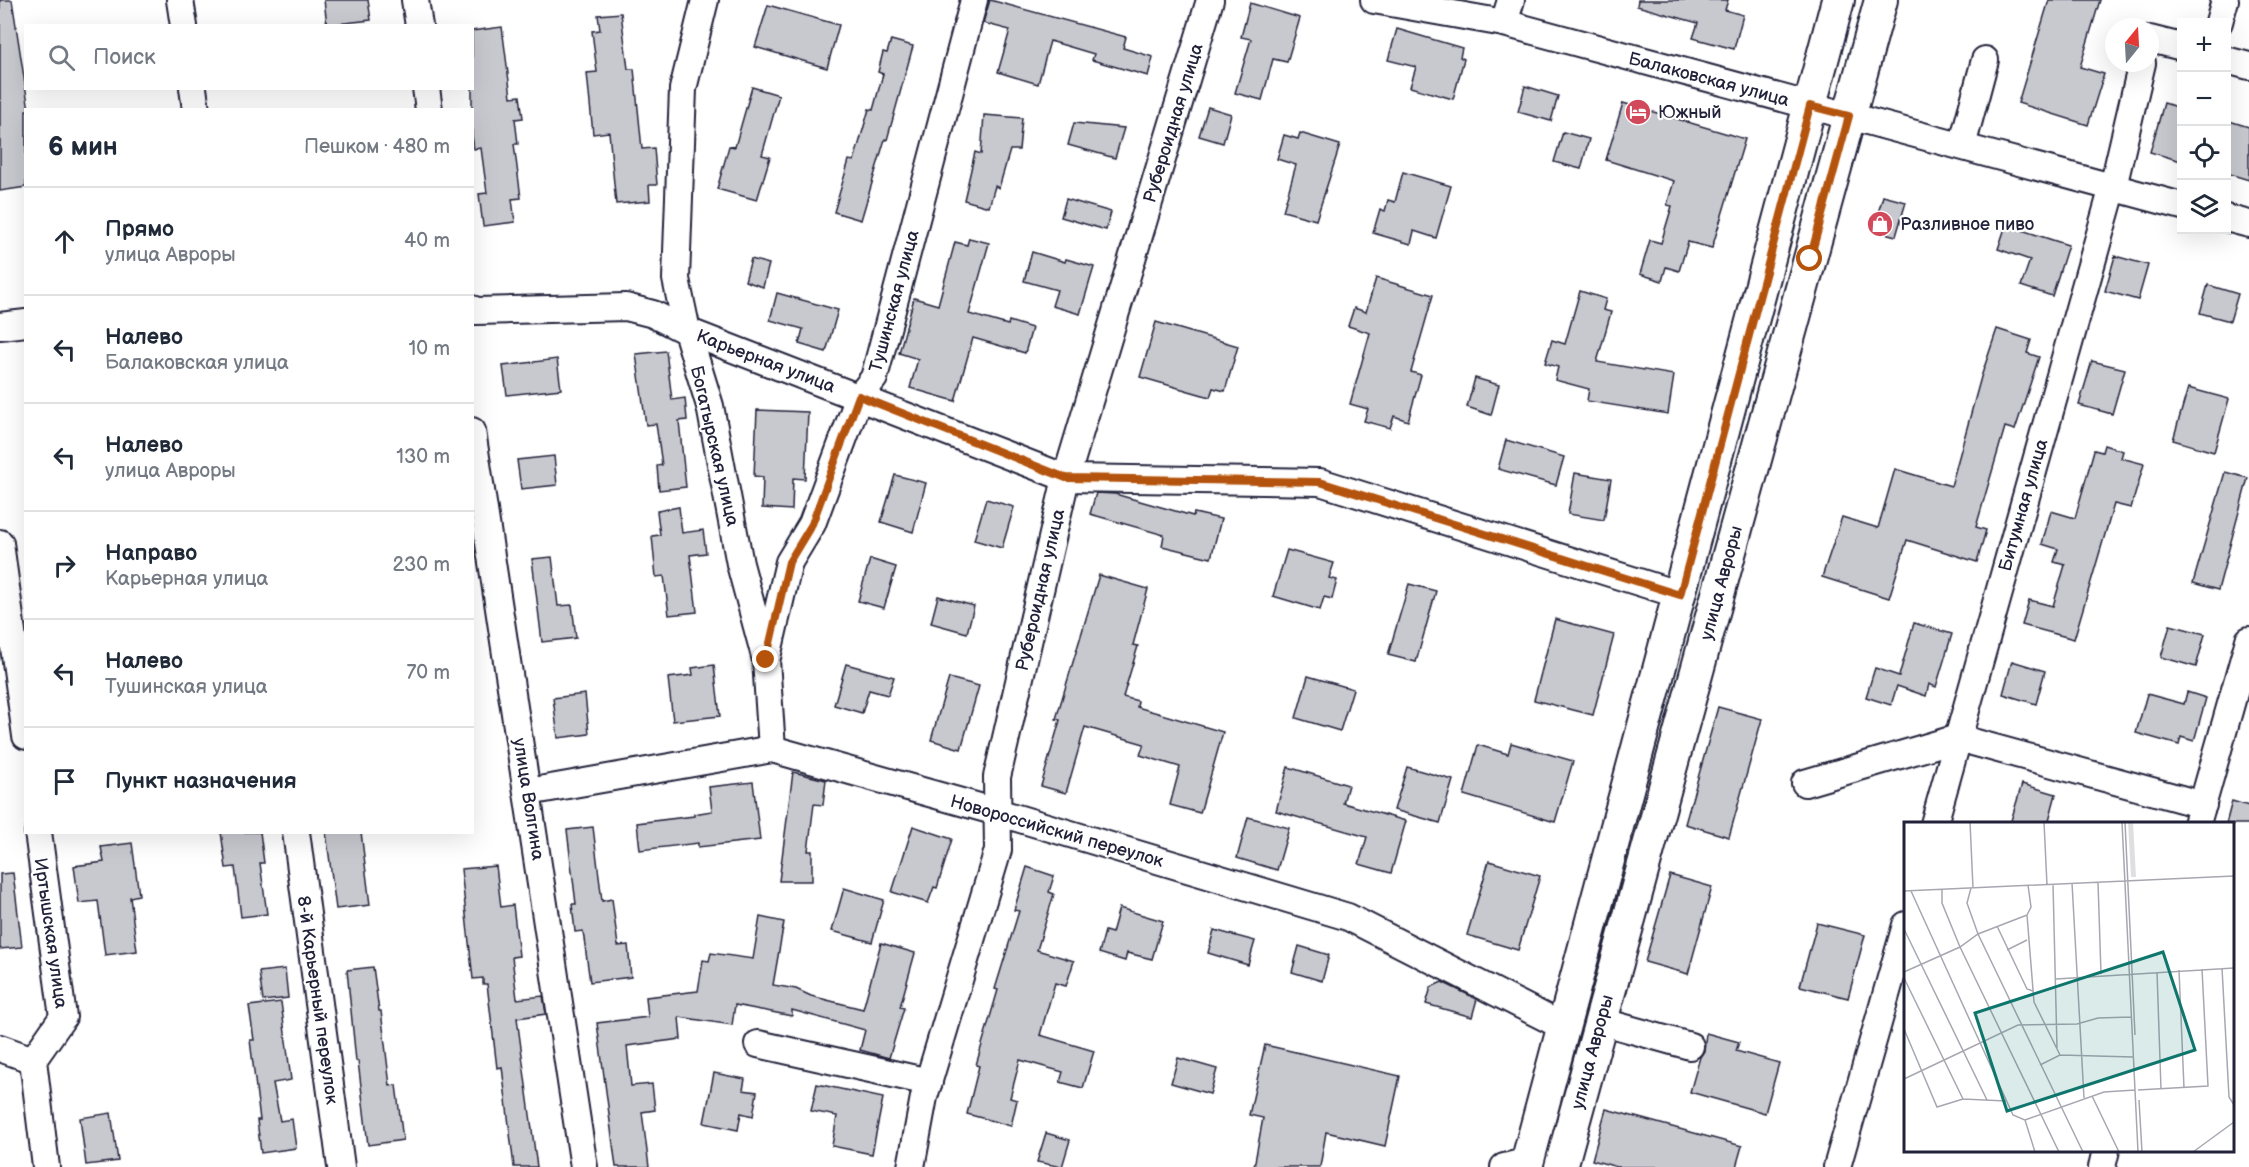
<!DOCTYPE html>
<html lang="ru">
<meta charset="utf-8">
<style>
body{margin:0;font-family:"Balsamiq Sans",sans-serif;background:#f2f2f3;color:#1f2937}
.controls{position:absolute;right:18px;top:18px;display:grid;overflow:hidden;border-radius:0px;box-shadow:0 6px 24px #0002}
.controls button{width:54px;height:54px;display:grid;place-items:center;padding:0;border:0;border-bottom:2px solid #e0e1e3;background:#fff;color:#1f2937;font:30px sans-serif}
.compass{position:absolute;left:2105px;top:18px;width:54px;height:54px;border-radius:50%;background:#fff;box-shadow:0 6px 24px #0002;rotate:18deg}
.stop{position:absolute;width:18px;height:18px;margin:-14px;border:4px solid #b45309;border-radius:50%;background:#fff}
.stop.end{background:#b45309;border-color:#fff;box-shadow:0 2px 6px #0008}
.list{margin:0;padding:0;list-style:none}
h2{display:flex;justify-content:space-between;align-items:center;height:78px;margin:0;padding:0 24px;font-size:26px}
h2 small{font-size:20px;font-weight:400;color:#747a83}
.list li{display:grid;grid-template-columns:39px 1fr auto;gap:18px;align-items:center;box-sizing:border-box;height:108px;padding:0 24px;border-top:2px solid #e0e1e3}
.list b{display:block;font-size:22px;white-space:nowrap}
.list p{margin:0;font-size:20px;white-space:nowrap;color:#747a83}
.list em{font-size:20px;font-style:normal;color:#747a83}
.icon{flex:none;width:33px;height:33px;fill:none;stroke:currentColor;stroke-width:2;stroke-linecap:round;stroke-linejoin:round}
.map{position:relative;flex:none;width:2249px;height:1167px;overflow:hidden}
.search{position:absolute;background:#fff;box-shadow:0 6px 24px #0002;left:24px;top:24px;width:450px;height:66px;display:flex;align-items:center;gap:15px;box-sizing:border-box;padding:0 21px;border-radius:0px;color:#747a83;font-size:22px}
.panel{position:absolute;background:#fff;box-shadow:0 6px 24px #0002;left:24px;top:108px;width:450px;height:726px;border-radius:0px}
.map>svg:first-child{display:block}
</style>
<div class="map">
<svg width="2249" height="1167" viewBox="0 0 2249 1167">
<rect width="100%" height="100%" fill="#fff"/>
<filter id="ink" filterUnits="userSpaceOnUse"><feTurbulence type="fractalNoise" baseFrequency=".0167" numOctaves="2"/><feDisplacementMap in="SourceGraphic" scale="12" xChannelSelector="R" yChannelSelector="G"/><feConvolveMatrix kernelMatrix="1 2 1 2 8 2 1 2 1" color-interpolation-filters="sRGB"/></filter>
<g filter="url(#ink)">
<g fill="#c8c8cf" stroke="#22223b" stroke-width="1.5">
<polygon points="0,0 12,0 29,110 26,110 26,187 0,191"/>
<polygon points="324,0 368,0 371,20 327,25"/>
<polygon points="990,0 1126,37 1123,48 1153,57 1148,76 1092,60 1094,54 1050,41 1038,84 998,72 1010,30 983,23"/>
<polygon points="1638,0 1728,0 1725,10 1743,15 1734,49 1693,38 1698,23 1637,6"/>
<polygon points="2049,0 2100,0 2080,67 2104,74 2088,125 2018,103"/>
<polygon points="1250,3 1300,18 1287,62 1273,59 1262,100 1235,93 1251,39 1241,37"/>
<polygon points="768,5 839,25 827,68 755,47"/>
<polygon points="621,13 628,69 634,69 642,149 654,148 657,185 649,185 650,201 616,204 609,132 593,134 587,73 597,72 592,31 600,30 598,15"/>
<polygon points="502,27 511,97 520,96 523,118 515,119 518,144 514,144 521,198 512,199 515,222 483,226 479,194 487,193 481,148 474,149 472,135 472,31"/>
<polygon points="1397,29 1462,48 1460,57 1464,59 1453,99 1410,87 1416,67 1388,60"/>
<polygon points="891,40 913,46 887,140 885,139 861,220 834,212 849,160 854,161 869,109 873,110 883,74 878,72 883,52 887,53"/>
<polygon points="1525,86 1558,96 1551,121 1518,112"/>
<polygon points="752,87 779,95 762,155 770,157 757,200 717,189 729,146 735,147"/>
<polygon points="1623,103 1745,139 1712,248 1688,242 1679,271 1666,267 1662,281 1640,274 1650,240 1661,243 1672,206 1667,205 1674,181 1606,160"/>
<polygon points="2164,103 2181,108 2181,161 2150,152"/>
<polygon points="1208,107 1231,114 1223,143 1199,136"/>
<polygon points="984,115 1022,118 1019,150 1010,150 999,188 995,186 989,207 964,200 975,152 981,154"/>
<polygon points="2226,120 2249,127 2249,180 2226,173"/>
<polygon points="1074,123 1124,128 1115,158 1068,145"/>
<polygon points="1563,132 1589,139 1581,169 1554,162"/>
<polygon points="1300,133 1340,145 1316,220 1283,211 1296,165 1277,159 1284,135 1298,139"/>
<polygon points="1403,172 1451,186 1436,238 1414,231 1411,244 1373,233 1380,209 1385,211 1388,200 1395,202"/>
<polygon points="1883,196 1906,202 1896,236 1873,230"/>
<polygon points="1066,199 1111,212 1106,230 1061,217"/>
<polygon points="2006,225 2068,245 2052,296 2021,286 2030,260 1998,249"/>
<polygon points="969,238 989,243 969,314 1008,325 1009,321 1032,328 1025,353 973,338 955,401 910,388 918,359 899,353 914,298 938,305 955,242 967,245"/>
<polygon points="1032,252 1065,262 1066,259 1094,267 1080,314 1052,306 1057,290 1024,281"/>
<polygon points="2115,256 2148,265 2138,300 2105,291"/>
<polygon points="751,259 769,264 763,287 745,281"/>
<polygon points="1376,278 1433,295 1411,372 1421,375 1408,421 1394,416 1390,428 1364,421 1368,409 1350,404 1370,333 1348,326 1354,308 1366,312"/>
<polygon points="2208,285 2238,294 2230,321 2200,313"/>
<polygon points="1580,291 1606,299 1603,310 1611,312 1597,362 1674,375 1668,414 1587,401 1589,389 1555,380 1558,367 1545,363 1552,340 1565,344"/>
<polygon points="777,293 838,310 826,352 799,344 803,329 770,320"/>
<polygon points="1156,322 1238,346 1225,391 1213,388 1210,397 1140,377"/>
<polygon points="1997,329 2031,340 2027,353 2039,357 2015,430 2005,427 1976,527 1986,530 1977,562 1907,540 1889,598 1822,577 1842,517 1878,528 1895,469 1951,486 1981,377"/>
<polygon points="666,351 672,400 685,398 687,420 679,421 686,487 659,490 657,466 662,465 656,424 646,425 636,354"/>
<polygon points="557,359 561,389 507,395 503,366"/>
<polygon points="2092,361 2125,369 2112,414 2079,405"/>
<polygon points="1475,378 1499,385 1491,415 1467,407"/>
<polygon points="2188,388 2229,399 2214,452 2173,440"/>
<polygon points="757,410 808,412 805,479 793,478 792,510 762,508 763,477 754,476"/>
<polygon points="1506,440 1564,457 1556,485 1498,469"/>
<polygon points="2104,445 2123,451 2121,458 2144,464 2131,508 2114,504 2074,639 2022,625 2029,600 2053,606 2065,565 2054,562 2058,549 2042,544 2051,511 2075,518 2094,450 2102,452"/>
<polygon points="554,456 557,485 521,489 517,460"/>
<polygon points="2225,472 2248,478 2218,590 2193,583"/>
<polygon points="1575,473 1611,479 1604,520 1568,514"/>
<polygon points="895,475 926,483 913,532 881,522"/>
<polygon points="1096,493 1115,494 1193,516 1194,513 1221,519 1211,558 1162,546 1164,535 1090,514"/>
<polygon points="986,499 1014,507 1002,548 974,540"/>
<polygon points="679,507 682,533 703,530 706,553 690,555 697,612 669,615 664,576 656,577 652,536 660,535 657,511"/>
<polygon points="1287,550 1334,563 1329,578 1337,580 1332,599 1324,597 1320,610 1273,596"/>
<polygon points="552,557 558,606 572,605 576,638 542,642 532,559"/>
<polygon points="870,559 896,567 884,608 858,601"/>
<polygon points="1099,575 1148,589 1133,645 1138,646 1123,697 1138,701 1137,707 1223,732 1200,813 1170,805 1180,767 1140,755 1144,744 1085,727 1066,793 1041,786 1060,720 1056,719"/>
<polygon points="1409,584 1436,591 1416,662 1388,655"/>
<polygon points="938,596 974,606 967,633 931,623"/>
<polygon points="1555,619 1614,635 1593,715 1534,700"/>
<polygon points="1914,623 1952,634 1936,687 1929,684 1926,696 1897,686 1891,705 1866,697 1875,668 1899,676"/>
<polygon points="2170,625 2205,634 2196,667 2161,657"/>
<polygon points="2012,661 2045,671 2036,704 2003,694"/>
<polygon points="846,664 894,677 888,695 869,690 862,713 834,705"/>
<polygon points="714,665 720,716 673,721 668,678 693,675 692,668"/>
<polygon points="1308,676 1353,689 1340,731 1296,718"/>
<polygon points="949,678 979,686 961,749 931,740"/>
<polygon points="2187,692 2206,698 2194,741 2181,737 2179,745 2136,733 2147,694 2184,704"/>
<polygon points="585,694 589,734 558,738 553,698"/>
<polygon points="1718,707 1762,719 1729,837 1685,824"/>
<polygon points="1511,743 1573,761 1555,822 1464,795 1478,745 1508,754"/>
<polygon points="1288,767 1348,785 1343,803 1406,821 1391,873 1359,864 1367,837 1276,811"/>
<polygon points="1407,767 1453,780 1440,823 1394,810"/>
<polygon points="793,772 826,780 823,805 814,804 808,851 812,851 812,881 779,881"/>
<polygon points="753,782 760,840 698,847 698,843 640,850 637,823 694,816 694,814 712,811 709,787"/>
<polygon points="2022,784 2056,794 2048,824 2010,824"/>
<polygon points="2232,801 2249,806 2249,824 2226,824"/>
<polygon points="1248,817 1289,828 1277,870 1237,858"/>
<polygon points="913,826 952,839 937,888 934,887 928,903 892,892"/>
<polygon points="593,827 602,901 612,899 618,946 628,945 631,977 590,982 583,931 575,932 572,904 576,904 567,830"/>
<polygon points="221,832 260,832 264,863 260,863 267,914 241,917 235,867 226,868"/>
<polygon points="326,832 361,832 370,905 336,909"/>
<polygon points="132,843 139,895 130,897 137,951 105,955 98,901 79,903 74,866 104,862 101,847"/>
<polygon points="1489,861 1540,876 1518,950 1467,935"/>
<polygon points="496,866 501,907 513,905 519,956 512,957 517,999 543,996 546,1014 517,1018 537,1167 514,1167 502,1067 497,1068 487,984 483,984 483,978 473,979 461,869"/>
<polygon points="1027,867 1054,876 1049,892 1054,894 1037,950 1074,961 1066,986 1055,983 1040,1035 1094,1051 1083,1088 1060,1082 1063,1072 1020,1060 1010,1098 1017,1100 1011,1126 967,1114 979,1066 976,1065 998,990 995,989 1019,911 1014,910"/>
<polygon points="13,873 22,947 0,949 0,874"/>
<polygon points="1670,875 1712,887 1688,974 1645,962"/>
<polygon points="844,888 884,900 872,942 832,931"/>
<polygon points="1119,908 1163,921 1152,959 1127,953 1125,961 1099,953 1105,931 1112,933"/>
<polygon points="760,917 784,922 773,985 796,989 811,996 863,1009 881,943 915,953 900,1007 904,1008 889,1058 860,1050 865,1030 792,1010 792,1016 735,1005 732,1025 679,1017 681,1039 627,1046 631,1086 652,1084 655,1110 642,1112 649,1167 616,1167 597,1023 648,1017 646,997 698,991 703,960 709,961 711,953 753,959"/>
<polygon points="1817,923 1865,935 1848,998 1800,986"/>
<polygon points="1214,930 1255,941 1248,965 1208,953"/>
<polygon points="1299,946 1329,955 1322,981 1292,972"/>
<polygon points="373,967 379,1011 381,1011 390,1086 396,1085 403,1140 368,1145 358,1061 356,1061 347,970"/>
<polygon points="285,969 288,998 263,1001 259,972"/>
<polygon points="1442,982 1477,999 1472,1017 1426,1004 1431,987"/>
<polygon points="281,1002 291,1080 273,1083 280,1121 292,1119 296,1148 261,1153 257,1120 260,1120 250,1040 254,1040 249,1006"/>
<polygon points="1706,1033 1739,1042 1736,1051 1779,1063 1765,1113 1690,1092 1700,1057 1704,1051"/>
<polygon points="1265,1045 1400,1076 1385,1146 1326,1132 1320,1167 1254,1167 1263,1118 1249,1115"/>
<polygon points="1178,1058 1217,1069 1210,1094 1171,1083"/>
<polygon points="714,1073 745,1079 743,1090 757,1092 753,1116 741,1113 738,1130 704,1123"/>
<polygon points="817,1084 883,1098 872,1154 832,1146 837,1116 811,1111"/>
<polygon points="1606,1109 1742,1146 1736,1167 1617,1167 1592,1160"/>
<polygon points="111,1113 118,1161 86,1165 80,1118"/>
<polygon points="1046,1133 1070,1140 1062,1167 1037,1162"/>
</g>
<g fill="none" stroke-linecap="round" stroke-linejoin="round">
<g stroke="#22223b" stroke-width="30">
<g id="minor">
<polyline points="180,0 184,26"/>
<polyline points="415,0 419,26"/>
<polyline points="705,0 683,89 676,279 687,331 710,406 740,564 766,660 772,749"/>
<polyline points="1374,0 1504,23 2182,206"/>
<polyline points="2219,22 2225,0"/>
<polyline points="1504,23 1511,0"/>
<polyline points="2150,39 2182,47"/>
<polyline points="2226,60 2249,66"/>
<polyline points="193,88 196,110"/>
<polyline points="426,88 429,110"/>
<polyline points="1962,146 1985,60"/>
<polyline points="2226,218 2249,224"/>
<polyline points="472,309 476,311 626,307 653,314 687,331 1066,478 1320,482 1680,595"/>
<polyline points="0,326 26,323"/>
<polyline points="472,431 584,1167"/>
<polyline points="0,543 26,736"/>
<polyline points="767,657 789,562 812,524 859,397 874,378 974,0"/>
<polyline points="1805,783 1958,738 2203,805"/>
<polyline points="528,792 772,749 997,812 1348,917 1562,1026"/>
<polyline points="1934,824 2113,187 2142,63"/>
<polyline points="2197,824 2249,640"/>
<polyline points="38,832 63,1017 33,1060 46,1167"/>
<polyline points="296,832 341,1167"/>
<polyline points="1600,1021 1690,1046"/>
<polyline points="758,1044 929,1082"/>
<polyline points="0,1048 33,1060"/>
<polyline points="911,1167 924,1097 998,850 997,777 1066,478 1210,0"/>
<polyline points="1504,1167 1528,1161"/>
<polyline points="1837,1167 1906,925"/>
<polyline points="2102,1167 2106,1150"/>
</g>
</g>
<g stroke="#22223b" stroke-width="36">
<g id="major">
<polyline points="1526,1167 1838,0"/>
<polyline points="1561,1167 1881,0"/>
</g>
</g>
<use href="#minor" stroke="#fff" stroke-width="26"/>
<use href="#major" stroke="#fff" stroke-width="32"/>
</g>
</g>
<g fill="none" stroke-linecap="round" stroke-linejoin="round" filter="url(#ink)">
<polyline stroke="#b45309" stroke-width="8" points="766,660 789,562 812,524 859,396 1066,478 1320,482 1680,595 1810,106 1849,116 1810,259"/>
</g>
<defs>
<g id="hotel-disc" transform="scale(1.35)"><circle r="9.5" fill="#d1495b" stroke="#fff"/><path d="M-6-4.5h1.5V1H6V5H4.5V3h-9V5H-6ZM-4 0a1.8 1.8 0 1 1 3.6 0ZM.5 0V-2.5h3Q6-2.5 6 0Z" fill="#fff"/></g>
<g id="shop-disc" transform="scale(1.35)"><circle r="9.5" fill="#d1495b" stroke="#fff"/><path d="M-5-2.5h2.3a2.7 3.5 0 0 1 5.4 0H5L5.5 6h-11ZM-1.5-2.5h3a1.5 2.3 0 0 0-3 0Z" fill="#fff"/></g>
</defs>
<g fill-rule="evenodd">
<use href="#hotel-disc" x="1638" y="112"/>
<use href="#shop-disc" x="1880" y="224"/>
</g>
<g text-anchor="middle" stroke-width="4.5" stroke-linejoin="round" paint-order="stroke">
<g font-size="18" fill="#22223b" stroke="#fff">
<text transform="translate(1709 79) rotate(15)" y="6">Балаковская улица</text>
<text transform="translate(1173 123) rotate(-73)" y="6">Рубероидная улица</text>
<text transform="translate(894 301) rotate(-75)" y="6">Тушинская улица</text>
<text transform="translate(766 361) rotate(21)" y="6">Карьерная улица</text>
<text transform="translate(715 446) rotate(77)" y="6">Богатырская улица</text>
<text transform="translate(2023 505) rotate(-74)" y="6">Битумная улица</text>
<text transform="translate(1721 583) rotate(-75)" y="6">улица Авроры</text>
<text transform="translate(1040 590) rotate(-77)" y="6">Рубероидная улица</text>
<text transform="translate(529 799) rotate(81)" y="6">улица Волгина</text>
<text transform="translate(1057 831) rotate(16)" y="6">Новороссийский переулок</text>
<text transform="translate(51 933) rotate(82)" y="6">Иртышская улица</text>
<text transform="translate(318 1000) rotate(82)" y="6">8-й Карьерный переулок</text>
<text transform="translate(1592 1052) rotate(-75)" y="6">улица Авроры</text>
</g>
<g font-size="18" fill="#22223b" stroke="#fff" text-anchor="start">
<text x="1658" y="118">Южный</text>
<text x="1900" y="230">Разливное пиво</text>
</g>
</g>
<g transform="translate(1904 822)">
<rect width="330" height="330" fill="#fff"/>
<path d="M224,0h5l3,55h-5z" fill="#dfdfe2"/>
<path fill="none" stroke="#a7a7b1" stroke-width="1.5" d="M66,0l3,66M140,0l3,63M218,0l16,330M221,0l10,213M194,60l3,92M168,61l12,215M149,62l4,164M67,66l-4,15 11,31 105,218M38,67v14l18,44 99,205M0,69l330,-15M7,69l102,224 12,5 10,32M123,93l7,87 26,53M123,93l4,-8 -3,-22M93,104l30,63 6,2M0,107l83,171M103,128l20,-10M318,146l7,129 5,8M275,148l5,118M0,150l56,-25 18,-13 49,-19M253,150l4,117M0,156l59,121M152,157l178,-11M0,207l33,78 26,-8 43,2M136,243l20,-10 73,2M0,257l114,-54 59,-1 21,-6 33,-1M234,268l70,-4 -6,-117M188,274l27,56M235,278l3,52M121,298l79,-28 31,-2M289,330l41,-30"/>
<path fill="#0f766e" fill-opacity="0.15" stroke="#0f766e" stroke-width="3" d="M259,130l32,98 -188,61 -32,-98z"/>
<rect width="330" height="330" fill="none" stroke="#22223b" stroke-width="3"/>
</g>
</svg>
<div class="controls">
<button>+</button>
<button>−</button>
<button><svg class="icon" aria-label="locate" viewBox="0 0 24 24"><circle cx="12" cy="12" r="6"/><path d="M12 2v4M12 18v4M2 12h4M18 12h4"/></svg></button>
<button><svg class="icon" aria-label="layers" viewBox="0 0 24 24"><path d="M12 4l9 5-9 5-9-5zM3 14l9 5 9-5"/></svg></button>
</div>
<svg class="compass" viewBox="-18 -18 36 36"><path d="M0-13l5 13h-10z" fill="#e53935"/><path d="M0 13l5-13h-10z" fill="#747a83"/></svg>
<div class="stop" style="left:1810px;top:259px"></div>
<div class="stop end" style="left:766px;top:660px"></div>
<div class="search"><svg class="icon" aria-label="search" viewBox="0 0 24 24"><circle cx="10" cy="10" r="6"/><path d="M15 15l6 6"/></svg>Поиск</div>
<section class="panel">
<h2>6 мин<small>Пешком · 480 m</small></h2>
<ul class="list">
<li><svg class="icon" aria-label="ahead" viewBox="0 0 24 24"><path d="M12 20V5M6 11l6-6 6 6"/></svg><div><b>Прямо</b><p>улица Авроры</p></div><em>40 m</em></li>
<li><svg class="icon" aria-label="left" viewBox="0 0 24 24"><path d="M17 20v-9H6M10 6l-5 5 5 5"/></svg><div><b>Налево</b><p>Балаковская улица</p></div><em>10 m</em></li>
<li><svg class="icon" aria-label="left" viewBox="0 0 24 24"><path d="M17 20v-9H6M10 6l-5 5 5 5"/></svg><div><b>Налево</b><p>улица Авроры</p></div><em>130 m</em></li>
<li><svg class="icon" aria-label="right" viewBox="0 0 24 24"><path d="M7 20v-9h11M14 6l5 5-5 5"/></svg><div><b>Направо</b><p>Карьерная улица</p></div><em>230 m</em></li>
<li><svg class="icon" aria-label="left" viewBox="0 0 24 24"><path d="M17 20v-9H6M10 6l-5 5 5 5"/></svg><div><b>Налево</b><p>Тушинская улица</p></div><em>70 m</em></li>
<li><svg class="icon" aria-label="arrive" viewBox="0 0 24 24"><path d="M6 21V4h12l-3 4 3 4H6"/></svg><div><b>Пункт назначения</b></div></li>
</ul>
</section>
</div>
